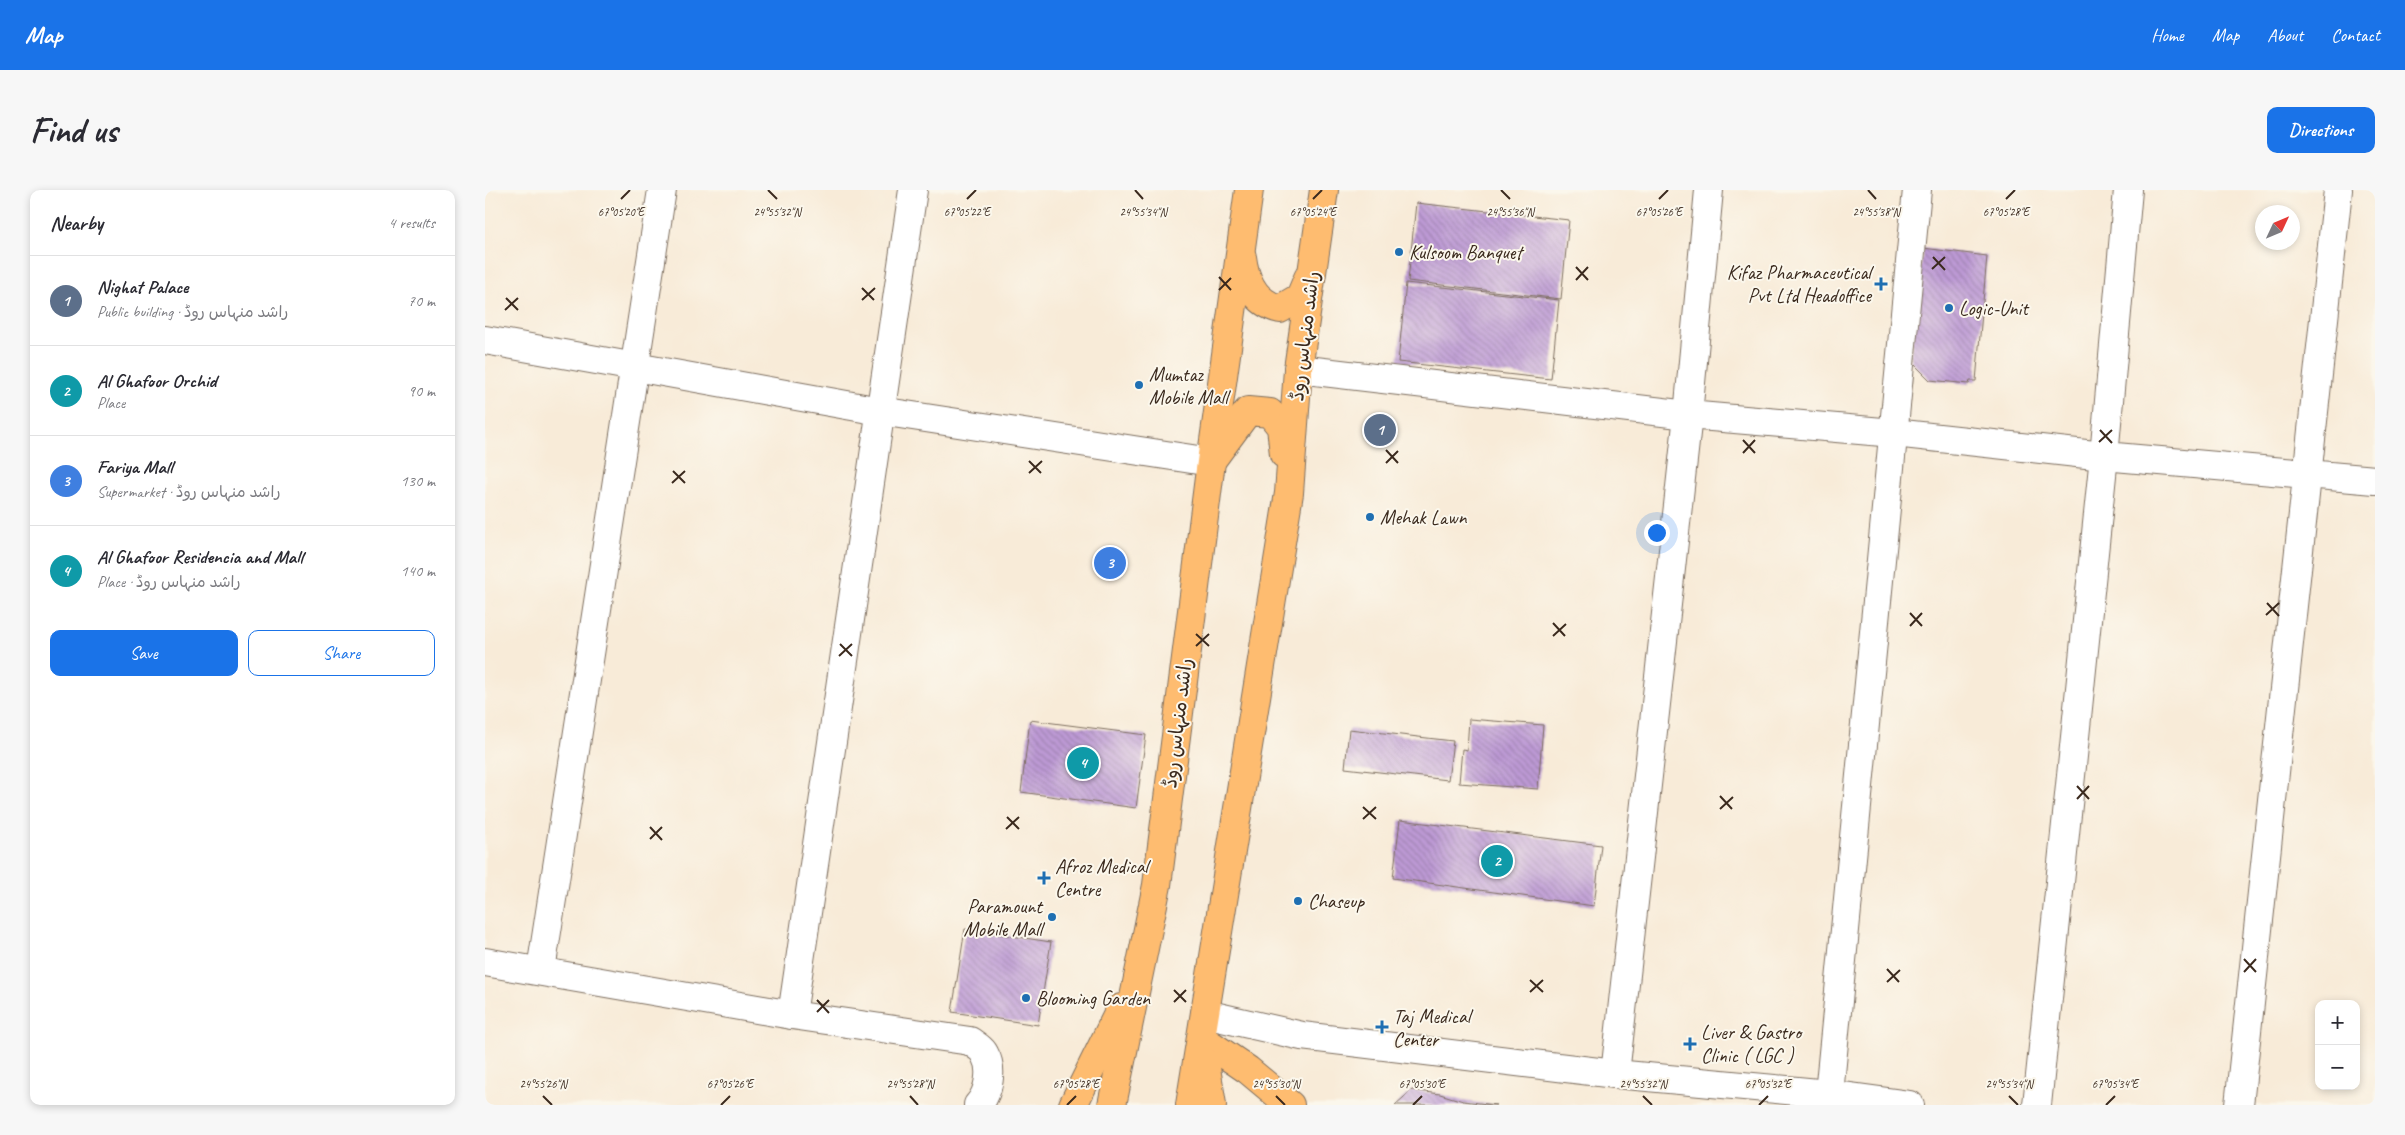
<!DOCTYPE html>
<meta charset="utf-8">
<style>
body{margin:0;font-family:Caveat,"Playpen Sans Arabic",sans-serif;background:#f7f7f7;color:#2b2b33}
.controls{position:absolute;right:15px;bottom:15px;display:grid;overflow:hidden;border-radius:10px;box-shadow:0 2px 8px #0003}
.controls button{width:45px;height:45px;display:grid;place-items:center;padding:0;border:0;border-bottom:1px solid #e1e1e2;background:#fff;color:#2b2b33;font:25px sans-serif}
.compass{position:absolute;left:1770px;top:15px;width:45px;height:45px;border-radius:50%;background:#fff;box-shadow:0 2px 8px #0003;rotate:46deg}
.you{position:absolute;left:1171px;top:342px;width:18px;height:18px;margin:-12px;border:4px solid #fff;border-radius:50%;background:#1a73e8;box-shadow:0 0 0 8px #1a73e833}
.badge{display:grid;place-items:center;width:32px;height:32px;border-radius:50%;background:#1a73e8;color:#fff;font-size:16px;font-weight:700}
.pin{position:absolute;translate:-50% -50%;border:2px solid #fff;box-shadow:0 1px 5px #0006}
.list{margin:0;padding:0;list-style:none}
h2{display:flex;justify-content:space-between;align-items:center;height:65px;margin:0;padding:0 20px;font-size:21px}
h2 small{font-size:16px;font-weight:400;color:#7c7c81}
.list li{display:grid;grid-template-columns:32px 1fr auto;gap:15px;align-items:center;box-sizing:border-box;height:90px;padding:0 20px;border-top:1px solid #e1e1e2}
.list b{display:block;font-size:19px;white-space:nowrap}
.list p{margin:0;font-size:16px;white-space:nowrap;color:#7c7c81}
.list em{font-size:16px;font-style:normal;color:#7c7c81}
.actions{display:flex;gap:10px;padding:15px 20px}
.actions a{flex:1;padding:11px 0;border:1px solid #1a73e8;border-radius:10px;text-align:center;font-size:18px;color:#1a73e8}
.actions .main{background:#1a73e8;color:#fff}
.map{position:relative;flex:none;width:1890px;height:915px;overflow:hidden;border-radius:10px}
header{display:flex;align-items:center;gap:30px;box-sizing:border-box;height:70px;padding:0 25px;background:#1a73e8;color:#fff}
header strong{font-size:24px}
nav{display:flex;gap:28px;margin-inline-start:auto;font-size:18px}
.intro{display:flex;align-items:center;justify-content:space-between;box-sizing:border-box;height:120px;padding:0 30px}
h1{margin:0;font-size:35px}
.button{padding:12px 22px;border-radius:10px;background:#1a73e8;color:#fff;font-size:18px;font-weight:700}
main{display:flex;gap:30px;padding:0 30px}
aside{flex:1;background:#fff;border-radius:10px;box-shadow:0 2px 8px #0003}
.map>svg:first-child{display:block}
</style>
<header>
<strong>Map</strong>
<nav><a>Home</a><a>Map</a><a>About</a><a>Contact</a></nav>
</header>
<div class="intro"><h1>Find us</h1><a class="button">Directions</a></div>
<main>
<aside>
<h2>Nearby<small>4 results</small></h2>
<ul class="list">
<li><span class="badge" style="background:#5c6f8a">1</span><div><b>Nighat Palace</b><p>Public building · راشد منہاس روڈ</p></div><em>70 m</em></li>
<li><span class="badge" style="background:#0f9aa8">2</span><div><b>Al Ghafoor Orchid</b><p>Place</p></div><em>90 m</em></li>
<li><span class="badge" style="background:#3f7fe0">3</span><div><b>Fariya Mall</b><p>Supermarket · راشد منہاس روڈ</p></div><em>130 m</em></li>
<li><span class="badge" style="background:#0f9aa8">4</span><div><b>Al Ghafoor Residencia and Mall</b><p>Place · راشد منہاس روڈ</p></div><em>140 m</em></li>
</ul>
<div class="actions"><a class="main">Save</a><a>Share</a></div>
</aside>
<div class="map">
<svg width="1890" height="915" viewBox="0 0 1890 915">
<defs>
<pattern id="building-back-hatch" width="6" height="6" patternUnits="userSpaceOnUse" patternTransform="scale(1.25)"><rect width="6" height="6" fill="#bd9ad5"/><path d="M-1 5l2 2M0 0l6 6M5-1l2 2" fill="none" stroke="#9b7eac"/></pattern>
</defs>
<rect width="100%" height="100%" fill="#fbf7ec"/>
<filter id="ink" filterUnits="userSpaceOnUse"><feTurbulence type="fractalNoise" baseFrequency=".02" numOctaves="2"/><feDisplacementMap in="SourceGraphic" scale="10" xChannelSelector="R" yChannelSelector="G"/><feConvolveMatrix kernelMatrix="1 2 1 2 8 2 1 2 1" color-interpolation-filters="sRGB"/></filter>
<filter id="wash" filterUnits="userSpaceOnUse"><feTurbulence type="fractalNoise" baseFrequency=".0096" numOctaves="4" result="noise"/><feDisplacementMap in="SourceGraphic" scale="20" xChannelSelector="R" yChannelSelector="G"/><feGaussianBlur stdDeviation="1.12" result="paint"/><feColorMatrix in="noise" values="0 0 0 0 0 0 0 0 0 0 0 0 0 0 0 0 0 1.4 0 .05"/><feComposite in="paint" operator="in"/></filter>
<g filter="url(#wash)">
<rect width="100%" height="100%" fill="#f8ebd8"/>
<g id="blocks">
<g fill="url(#building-back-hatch)">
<polygon points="931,13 1084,30 1076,109 923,91"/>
<polygon points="1438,58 1502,66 1491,191 1485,191 1484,194 1445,190 1425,170"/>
<polygon points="921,93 1074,110 1066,189 913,172"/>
<polygon points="984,529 1058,535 1053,599 974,593 977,559 982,560"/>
<polygon points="545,530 661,545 651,618 536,602"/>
<polygon points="864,539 968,551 963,590 860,578"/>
<polygon points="915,630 1116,655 1109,716 908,688"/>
<polygon points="480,739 566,752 553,835 467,822"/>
<polygon points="927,900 955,904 978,911 1011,915 910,915"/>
</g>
</g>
</g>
<g filter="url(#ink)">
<use href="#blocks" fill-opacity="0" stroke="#7d6e5f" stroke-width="1"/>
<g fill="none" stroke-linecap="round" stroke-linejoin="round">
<g stroke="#7d6e5f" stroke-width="30">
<g id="minor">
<polyline points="0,150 395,221 726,272"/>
<polyline points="813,179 1203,225 1409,243 1619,266 1890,290"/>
<path d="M0,772l307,53 178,26c5,4 13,8 15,14 8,14 4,38 -7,50"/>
<polyline points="56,780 177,0"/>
<polyline points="720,824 817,846 1130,884 1344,904 1425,915"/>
<polyline points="307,825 428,0"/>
<polyline points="1130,884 1203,225 1224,0"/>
<polyline points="1344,904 1432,0"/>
<polyline points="1552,915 1619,266 1643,0"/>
<polyline points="1754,915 1853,0"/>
</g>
</g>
<g stroke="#7d6e5f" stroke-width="30">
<g id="major">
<path d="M757,67c3,24 13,46 38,52l20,-12 8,-19"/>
<polyline points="729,267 763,221 785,223 796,237 799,264"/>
<polyline points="716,848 763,880 805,915"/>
<polyline points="720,872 727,915"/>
<polyline points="588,915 636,818"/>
<polyline points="627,915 672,695 726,272 764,0"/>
<polyline points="705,915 804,303 813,179 839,0"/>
</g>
</g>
<use href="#minor" stroke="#fff" stroke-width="28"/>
<use href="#major" stroke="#febc70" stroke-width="28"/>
</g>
</g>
<path fill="none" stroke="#3b2a1e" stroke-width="2" d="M283,0l9,9M650,0l8,9M1016,0l9,9M1383,0l8,9M136,9l9,-9M482,9l9,-9M828,9l9,-9M1174,9l9,-9M1521,9l9,-9M1448,67l12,13M1091,77l12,13M1447,79l13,-12M734,87l12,13M1091,90l12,-13M377,98l12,12M734,100l12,-12M21,108l12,12M377,110l13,-12M20,120l13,-12M1615,240l12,13M1258,250l12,13M1614,252l13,-12M901,260l12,13M1258,263l12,-13M544,271l12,12M901,273l12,-12M188,281l12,12M544,283l13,-12M187,293l13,-12M1782,413l12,13M1425,423l12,13M1781,425l13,-12M1068,433l12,13M1425,436l12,-13M711,444l13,12M1068,446l13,-12M355,454l12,12M711,456l13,-12M354,466l13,-12M1592,596l12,13M1235,606l12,13M1592,609l12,-13M878,617l13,12M1235,619l13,-12M522,627l12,12M878,629l13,-12M165,637l12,13M521,639l13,-12M165,649l12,-12M1759,769l12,13M1402,779l12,13M1759,782l12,-13M1045,790l13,12M1402,792l13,-12M689,800l12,12M1045,802l13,-12M332,810l12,13M689,812l12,-12M332,822l12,-12M58,906l9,9M425,906l8,9M791,906l9,9M1158,906l9,9M1524,906l9,9M236,915l9,-9M582,915l9,-9M928,915l9,-9M1274,915l9,-9M1621,915l9,-9"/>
<g fill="#1f6fb2" stroke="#fbf7ec" stroke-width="2">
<circle cx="914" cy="62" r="5"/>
<path d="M1393.5 86.5h5v5h5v5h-5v5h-5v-5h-5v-5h5z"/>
<circle cx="1464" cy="118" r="5"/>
<circle cx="654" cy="195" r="5"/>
<circle cx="885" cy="327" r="5"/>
<path d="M556.5 680.5h5v5h5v5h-5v5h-5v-5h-5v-5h5z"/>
<circle cx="813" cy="711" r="5"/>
<circle cx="567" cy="727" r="5"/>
<circle cx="541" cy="808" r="5"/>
<path d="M894.5 829.5h5v5h5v5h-5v5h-5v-5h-5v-5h5z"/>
<path d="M1202.5 846.5h5v5h5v5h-5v5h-5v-5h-5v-5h5z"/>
</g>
<g text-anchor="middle" stroke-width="4" stroke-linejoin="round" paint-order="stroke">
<g font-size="20" fill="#3b2a1e" stroke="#fbf7ec" text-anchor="start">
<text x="924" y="69">Kulsoom Banquet</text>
<text x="1386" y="89" text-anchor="end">Kifaz Pharmaceutical<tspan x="1386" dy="23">Pvt Ltd Headoffice</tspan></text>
<text x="1474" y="125">Logic-Unit</text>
<text x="664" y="191">Mumtaz<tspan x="664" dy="23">Mobile Mall</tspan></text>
<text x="895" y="334">Mehak Lawn</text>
<text x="570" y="683">Afroz Medical<tspan x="570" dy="23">Centre</tspan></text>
<text x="823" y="718">Chaseup</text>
<text x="557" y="723" text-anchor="end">Paramount<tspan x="557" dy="23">Mobile Mall</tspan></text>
<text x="551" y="815">Blooming Garden</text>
<text x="908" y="833">Taj Medical<tspan x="908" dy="23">Center</tspan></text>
<text x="1216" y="849">Liver &amp; Gastro<tspan x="1216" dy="23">Clinic ( LGC )</tspan></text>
</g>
<g font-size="20" fill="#3b2a1e" stroke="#fbf7ec">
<text transform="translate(819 146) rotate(-83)" y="7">راشد منہاس روڈ</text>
<text transform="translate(692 533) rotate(-83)" y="7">راشد منہاس روڈ</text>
</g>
</g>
<g font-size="12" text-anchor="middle" fill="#3b2a1e" stroke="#fbf7ec" stroke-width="4" stroke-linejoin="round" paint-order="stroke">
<text x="136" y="26">67°05'20"E</text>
<text x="482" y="26">67°05'22"E</text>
<text x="828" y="26">67°05'24"E</text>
<text x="1174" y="26">67°05'26"E</text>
<text x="1521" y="26">67°05'28"E</text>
<text x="292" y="26">24°55'32"N</text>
<text x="658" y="26">24°55'34"N</text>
<text x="1025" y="26">24°55'36"N</text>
<text x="1391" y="26">24°55'38"N</text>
<text x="58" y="898">24°55'26"N</text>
<text x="425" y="898">24°55'28"N</text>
<text x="791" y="898">24°55'30"N</text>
<text x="1158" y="898">24°55'32"N</text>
<text x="1524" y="898">24°55'34"N</text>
<text x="245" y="898">67°05'26"E</text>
<text x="591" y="898">67°05'28"E</text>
<text x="937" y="898">67°05'30"E</text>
<text x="1283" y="898">67°05'32"E</text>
<text x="1630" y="898">67°05'34"E</text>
</g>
</svg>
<div class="controls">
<button>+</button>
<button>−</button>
</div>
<svg class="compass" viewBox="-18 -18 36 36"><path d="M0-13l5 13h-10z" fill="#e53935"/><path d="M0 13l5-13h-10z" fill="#7c7c81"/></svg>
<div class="you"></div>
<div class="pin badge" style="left:895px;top:240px;background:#5c6f8a">1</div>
<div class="pin badge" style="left:1012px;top:671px;background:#0f9aa8">2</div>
<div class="pin badge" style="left:625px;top:373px;background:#3f7fe0">3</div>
<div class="pin badge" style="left:598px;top:573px;background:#0f9aa8">4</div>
</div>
</main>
